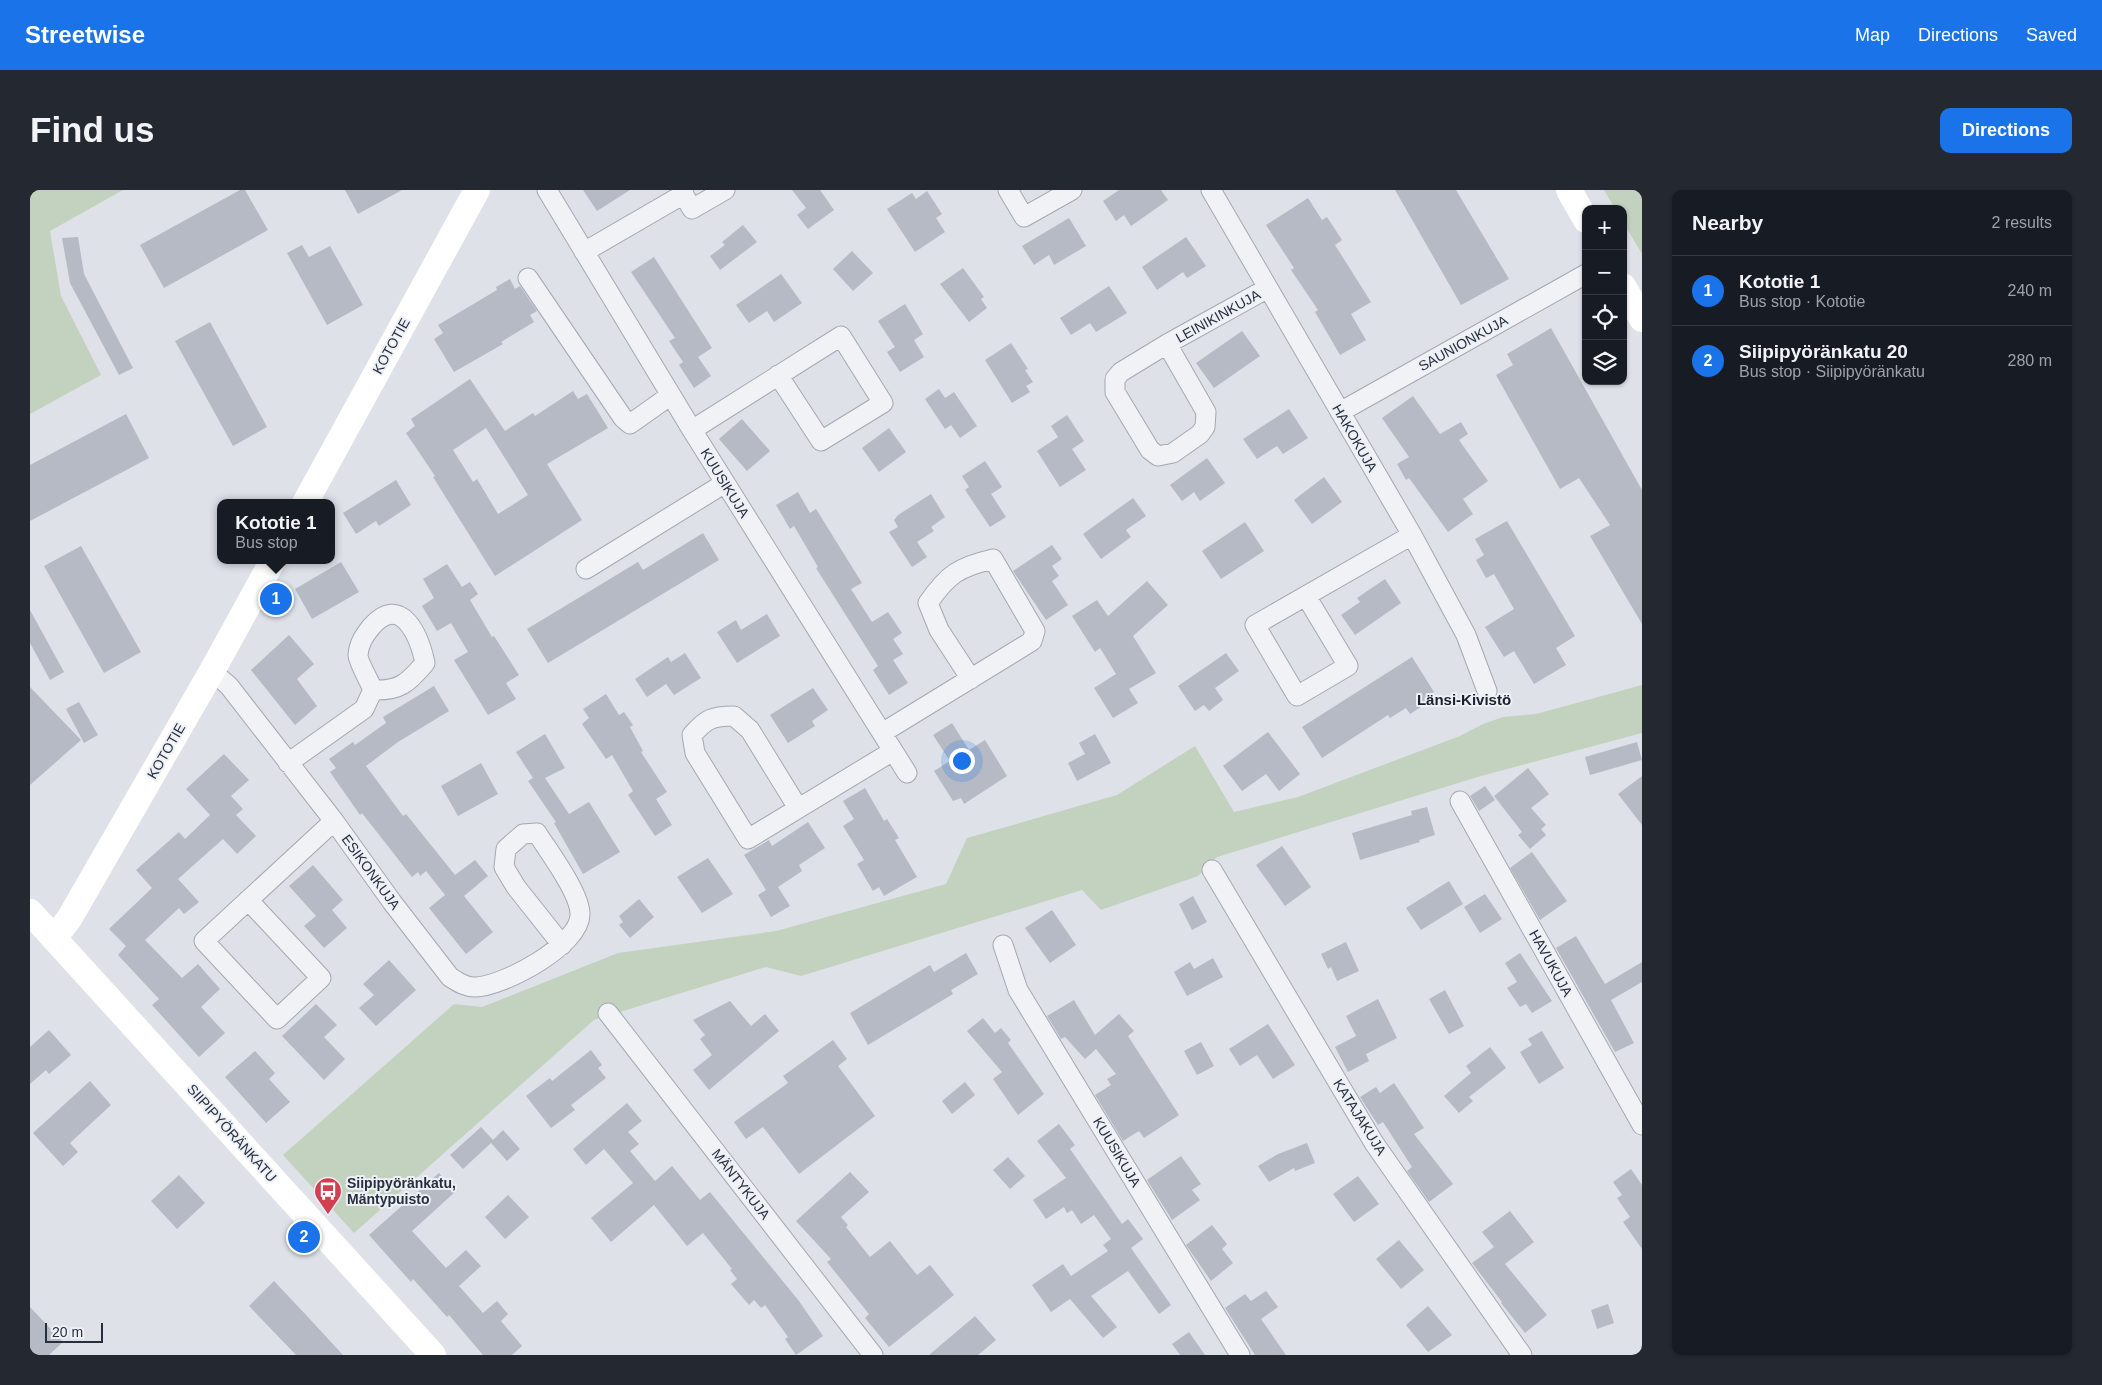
<!DOCTYPE html>
<html lang="en">
<head>
<meta charset="utf-8">
<style>
  :root { --surface:#171b24; --page:#242831; --text:#f1f3f6; --muted:#9ea1a6; --line:#363941; --accent:#1a73e8 }
  body { margin:0; font-family:Arial,sans-serif; background:var(--page); color:var(--text) }
  .controls { position:absolute; right:15px; top:15px; display:grid; overflow:hidden; border-radius:10px; box-shadow:0 1px 4px #0004 }
  .controls button { width:45px; height:45px; display:grid; place-items:center; padding:0; border:0; border-bottom:1px solid var(--line); background:var(--surface); color:var(--text); font:25px sans-serif }
  .scale { position:absolute; left:15px; bottom:12px; width:58px; box-sizing:border-box; padding-left:5px; border:2px solid #272f3f; border-top:0; font-size:14px; line-height:18px; white-space:nowrap; color:#272f3f; -webkit-text-stroke:4px #edf0f5; paint-order:stroke }
  .you { position:absolute; left:931px; top:570px; width:18px; height:18px; margin:-12px; border:4px solid #fff; border-radius:50%; background:#1a73e8; box-shadow:0 0 0 8px #1a73e833 }
  .badge { display:grid; place-items:center; width:32px; height:32px; border-radius:50%; background:var(--accent); color:#fff; font-size:16px; font-weight:700 }
  .pin { position:absolute; translate:-50% -50%; border:2px solid #fff; box-shadow:0 1px 5px #0006 }
  .popup { position:absolute; left:187px; top:309px; width:118px; height:65px; box-sizing:border-box; display:grid; place-content:center; border-radius:10px; background:var(--surface); filter:drop-shadow(0 1px 4px #0005); font-size:16px; white-space:nowrap; color:var(--muted) }
  .popup b { font-size:19px; color:var(--text) }
  .popup::after { content:''; position:absolute; left:50%; top:100%; margin-left:-10px; border:10px solid transparent; border-top-color:var(--surface) }
  .list { margin:0; padding:0; list-style:none }
  h2 { display:flex; justify-content:space-between; align-items:center; height:65px; margin:0; padding:0 20px; font-size:21px }
  h2 small { font-size:16px; font-weight:400; color:var(--muted) }
  .list li { display:grid; grid-template-columns:32px 1fr auto; gap:15px; align-items:center; box-sizing:border-box; height:70px; padding:0 20px; border-top:1px solid var(--line) }
  .list b { display:block; font-size:19px; white-space:nowrap }
  .list p { margin:0; font-size:16px; white-space:nowrap; color:var(--muted) }
  .list em { font-size:16px; font-style:normal; color:var(--muted) }
  .icon { flex:none; width:28px; height:28px; fill:none; stroke:currentColor; stroke-width:2; stroke-linecap:round; stroke-linejoin:round }
  .map { position:relative; flex:none; width:1612px; height:1165px; overflow:hidden; border-radius:10px }
  header { display:flex; align-items:center; gap:30px; box-sizing:border-box; height:70px; padding:0 25px; background:var(--accent); color:#fff }
  header strong { font-size:24px }
  nav { display:flex; gap:28px; margin-inline-start:auto; font-size:18px }
  .intro { display:flex; align-items:center; justify-content:space-between; box-sizing:border-box; height:120px; padding:0 30px }
  h1 { margin:0; font-size:35px }
  .button { padding:12px 22px; border-radius:10px; background:var(--accent); color:#fff; font-size:18px; font-weight:700 }
  main { display:flex; gap:30px; padding:0 30px }
  aside { flex:1; background:var(--surface); border-radius:10px; box-shadow:0 1px 4px #0004 }
  .map>svg:first-child { display:block }
</style>
</head>
<body>
<header>
<strong>Streetwise</strong>
<nav><a>Map</a><a>Directions</a><a>Saved</a></nav>
</header>
<div class="intro"><h1>Find us</h1><a class="button">Directions</a></div>
<main>
<div class="map">
<svg width="1612" height="1165" viewBox="0 0 1612 1165">
  <rect width="100%" height="100%" fill="#dee1e8"/>
  <path fill="#c3d2bf" d="M0,0H93L20,41L31,106L71,185L0,224Z
    M1574,0H1607L1612,9V64L1593,32V19H1585Z
    M1612,495V543L1451,586L1187,667L1168,686L1071,720L1052,700L771,786L736,777L564,830L324,1043L253,965L424,814L452,817L588,763L746,741L916,694L937,648L1087,605L1165,556L1204,622L1268,607L1430,546L1453,534L1473,527L1506,524Z"/>
  <path fill="#b5bac5" fill-rule="evenodd" d="M210,0H215L238,40L134,98L110,55Z
    M315,0H372L328,24Z
    M553,0H600L567,21Z
    M762,0H790L804,20L778,39L767,25L776,18Z
    M1089,0H1131L1138,10L1101,36L1094,25L1086,31L1073,11Z
    M1365,0H1426L1479,89L1431,115Z
    M897,1L912,24L906,28L915,42L885,62L857,19L882,3L886,9Z
    M1278,8L1292,30L1297,27L1312,50L1305,55L1341,112L1321,124L1336,150L1310,165L1285,122L1288,120L1261,80L1264,78L1236,35Z
    M1039,28L1056,56L1024,75L1019,65L1004,75L992,56Z
    M713,35L727,52L690,80L680,66L695,55L692,52Z
    M48,47L54,84L103,178L89,185L40,93L32,48Z
    M1156,47L1176,76L1157,88L1153,82L1127,100L1112,77Z
    M272,55L279,67L300,56L333,115L297,135L257,63Z
    M822,61L843,83L823,101L803,79Z
    M624,67L682,158L668,167L681,186L664,198L649,175L653,172L639,151L645,148L601,82Z
    M933,78L954,107L951,109L957,118L939,132L910,94Z
    M751,84L772,113L744,132L737,121L719,133L706,115Z
    M480,89L485,99L490,96L507,121L500,125L504,132L471,152L473,154L424,182L404,149L413,143L408,135L467,100L466,97Z
    M1079,96L1097,123L1066,142L1060,133L1041,145L1030,128Z
    M875,114L893,144L884,150L894,167L870,182L857,162L865,157L848,131Z
    M180,132L237,237L203,256L145,151Z
    M1521,138L1612,300V434L1560,346L1580,335L1549,288L1530,299L1466,185L1483,175L1477,164Z
    M1212,141L1230,166L1184,198L1166,173Z
    M981,153L998,179L995,180L1003,192L996,196L1000,202L982,213L955,170Z
    M440,189L475,241L503,223L505,226L543,201L548,209L557,204L578,238L517,274L552,330L465,386L403,287L405,286L376,243L385,236L381,229ZM456,238L498,305L468,324L447,289L443,292L423,260Z
    M909,199L915,208L924,202L947,236L930,248L921,235L915,239L895,209Z
    M1383,206L1410,244L1431,232L1438,244L1429,250L1458,291L1433,309L1443,324L1418,342L1379,288L1376,290L1367,274L1379,267L1352,228Z
    M1259,219L1278,248L1253,264L1247,256L1227,269L1213,249Z
    M96,224L119,268L0,331V275Z
    M1037,225L1054,251L1042,259L1056,280L1030,297L1007,261L1028,247L1021,236Z
    M712,229L740,261L717,281L689,249Z
    M859,238L876,262L849,282L832,258Z
    M1177,268L1195,293L1170,311L1164,302L1152,311L1140,295Z
    M955,271L972,297L961,304L976,327L960,337L935,300L939,297L932,286Z
    M1294,287L1312,312L1282,334L1264,310Z
    M366,290L381,315L349,336L346,331L326,344L313,323Z
    M768,302L780,323L786,319L832,393L821,399L842,432L858,422L872,443L863,449L873,464L863,470L878,493L859,505L843,480L848,476L786,378L788,377L764,336L760,339L746,315Z
    M901,304L915,327L901,337L904,341L887,352L897,367L882,377L859,342L868,337L864,330L868,325Z
    M1103,308L1116,326L1096,340L1101,347L1071,369L1053,344Z
    M1477,331L1545,446L1526,458L1536,475L1504,494L1484,461L1474,467L1455,437L1484,419L1464,384L1456,388L1446,370L1454,365L1445,349Z
    M1215,332L1234,361L1191,389L1172,361Z
    M673,343L689,370L518,473L497,439L608,372L613,380Z
    M1022,355L1032,369L1022,376L1029,386L1022,391L1038,415L1016,430L983,381Z
    M51,356L111,462L74,483L14,376Z
    M311,372L329,402L282,429L265,399Z
    M417,374L432,397L440,392L448,404L440,410L462,447L464,446L489,485L476,493L486,509L458,525L424,470L438,462L421,433L407,441L392,416L404,408L393,389Z
    M1355,389L1371,413L1325,445L1311,425L1330,412L1327,408Z
    M1117,391L1138,415L1103,446L1126,483L1099,499L1108,513L1083,528L1064,498L1086,484L1070,458L1065,462L1042,426L1067,410L1078,426Z
    M0,420L34,482L20,490L0,453Z
    M737,424L750,446L707,473L687,442L706,430L711,440Z
    M259,445L284,474L267,489L287,516L265,535L221,480Z
    M655,463L671,488L644,505L636,494L617,507L605,489L638,467L641,472Z
    M1196,463L1209,481L1185,498L1193,510L1179,521L1174,515L1165,521L1148,496Z
    M1382,467L1404,502L1394,508L1397,513L1380,524L1376,518L1360,528L1358,525L1292,568L1272,537Z
    M404,496L419,521L368,552L336,576L373,626L376,624L425,685L445,670L458,686L434,706L463,742L436,764L399,718L415,705L396,681L390,686L388,682L382,687L332,623L330,625L300,582L306,578L299,569L323,552L325,555L356,533L353,527Z
    M0,497L51,550L0,595Z
    M783,498L798,520L782,531L785,536L758,553L740,525Z
    M576,504L589,525L594,522L603,535L600,537L613,561L611,562L637,602L626,609L642,635L625,646L598,605L603,601L582,565L576,569L552,534L559,528L553,519Z
    M49,512L68,545L54,553L36,519Z
    M922,533L939,560L955,550L977,586L934,614L931,608L923,611L904,581L920,571L903,545Z
    M1238,542L1270,584L1249,601L1236,584L1212,601L1193,576Z
    M515,544L535,578L515,588L539,624L559,612L590,662L553,684L524,633L526,632L498,591L503,588L486,562Z
    M1065,544L1081,573L1047,591L1038,573L1055,564L1049,553Z
    M1607,552L1612,570L1560,585L1555,567Z
    M194,564L219,590L201,606L213,619L206,625L226,646L207,664L193,649L148,689L169,712L154,724L149,718L115,750L152,788L168,774L190,799L171,817L195,843L169,867L122,815L129,809L88,765L96,756L79,739L122,698L106,680L149,642L155,649L180,625L156,599Z
    M451,573L468,604L428,626L411,596Z
    M1498,578L1519,604L1501,618L1516,635L1511,639L1516,645L1500,659L1488,645L1492,642L1464,606Z
    M1612,586V635L1588,604Z
    M1455,596L1465,610L1449,621L1440,606Z
    M835,598L854,631L857,629L869,648L865,650L887,687L854,706L849,697L843,701L827,674L834,670L813,636L824,629L813,611Z
    M1397,617L1405,645L1389,650L1390,652L1330,670L1322,643L1382,625L1381,621Z
    M778,632L795,658L769,675L772,681L748,697L760,716L741,727L728,705L736,700L714,665L739,650L742,656Z
    M1252,656L1281,697L1255,716L1226,675Z
    M1502,662L1537,711L1510,730L1480,678Z
    M678,668L703,704L672,723L647,687Z
    M283,675L313,710L302,720L317,738L294,758L274,736L286,726L259,696Z
    M1419,691L1433,714L1391,740L1376,718Z
    M1455,704L1472,729L1450,743L1434,717Z
    M1163,706L1177,732L1162,740L1149,714Z
    M609,709L624,727L600,748L589,735L593,732L589,726Z
    M1022,720L1046,755L1020,773L995,738Z
    M1546,746L1575,794L1612,772V792L1581,810L1604,853L1585,862L1526,758Z
    M1316,752L1329,781L1307,791L1301,777L1298,779L1291,764Z
    M936,763L948,784L921,800L923,804L838,855L820,823L900,775L904,782Z
    M1490,763L1522,811L1502,823L1496,814L1490,817L1477,798L1487,792L1475,773Z
    M1183,768L1193,787L1157,806L1144,782L1160,772L1164,779Z
    M359,770L386,800L346,836L329,818L344,805L333,794Z
    M1415,800L1434,836L1419,844L1399,809Z
    M1348,809L1367,848L1336,864L1339,871L1318,882L1305,857L1326,846L1316,826Z
    M1044,810L1065,845L1089,824L1104,841L1098,846L1149,925L1114,948L1109,941L1093,951L1065,905L1081,895L1077,889L1086,884L1066,859L1055,869L1035,847L1031,849L1017,826Z
    M700,811L721,836L735,824L749,841L679,900L663,880L682,865L670,849L675,845L663,830Z
    M286,814L307,835L294,847L315,869L294,890L252,846Z
    M953,828L965,843L971,838L981,850L978,853L1014,904L988,925L963,889L972,882L937,841Z
    M1238,834L1265,875L1243,889L1227,865L1210,876L1199,859Z
    M19,840L41,865L19,884L16,880L0,894V857Z
    M1512,841L1534,878L1509,894L1490,862L1502,855L1498,849Z
    M803,850L817,869L808,876L845,926L769,984L733,937L716,949L704,932L758,893L753,886Z
    M1171,852L1184,876L1167,885L1154,861Z
    M1460,857L1476,878L1439,907L1443,911L1429,923L1414,906L1441,883L1436,876Z
    M561,860L572,875L568,878L576,888L541,915L545,920L521,938L496,906L520,888L522,891Z
    M225,861L245,883L239,889L260,912L236,933L195,887Z
    M60,891L81,915L40,953L48,962L33,976L3,943Z
    M935,892L945,905L922,924L912,911Z
    M1364,893L1394,938L1384,944L1423,994L1399,1012L1377,981L1382,977L1353,932L1348,935L1330,907L1346,897L1350,903Z
    M597,913L612,931L598,942L609,954L600,961L625,991L642,976L670,1010L680,1002L769,1111L793,1146L766,1165L755,1149L758,1147L735,1115L731,1118L724,1110L719,1115L701,1094L707,1089L700,1080L702,1079L673,1043L657,1056L624,1015L581,1052L561,1028L603,993L574,959L556,975L543,959Z
    M1029,934L1045,955L1040,959L1092,1034L1098,1029L1113,1049L1101,1058L1141,1115L1129,1124L1098,1081L1061,1106L1087,1137L1073,1148L1040,1109L1021,1122L1002,1095L1033,1074L1041,1086L1078,1061L1073,1055L1081,1049L1064,1025L1051,1034L1042,1020L1037,1023L1034,1017L1016,1029L1003,1010L1036,988L1007,951Z
    M451,937L463,950L473,940L490,959L477,971L461,953L433,979L420,965Z
    M1277,953L1285,973L1265,981L1264,978L1239,992L1228,976L1248,964Z
    M1151,966L1171,994L1162,1000L1170,1010L1142,1030L1117,990Z
    M978,967L995,986L980,999L963,980Z
    M1601,979L1612,995V1059L1593,1032L1600,1027L1587,1008L1592,1005L1583,992Z
    M820,982L839,1002L811,1027L818,1035L816,1037L840,1067L860,1051L887,1085L900,1075L924,1105L859,1157L835,1128L839,1124L797,1072L801,1069L766,1031Z
    M409,983L425,1002L382,1041L416,1078L436,1060L451,1076L429,1096L453,1123L467,1111L478,1124L471,1131L492,1156L482,1165H453L419,1125L417,1127L383,1089L381,1092L339,1045Z
    M149,985L175,1013L147,1039L121,1011Z
    M1328,986L1349,1014L1324,1032L1303,1004Z
    M478,1005L499,1027L475,1049L455,1027Z
    M1480,1021L1504,1052L1475,1074L1517,1125L1495,1143L1471,1113L1472,1112L1442,1073L1464,1057L1452,1042Z
    M1182,1035L1197,1054L1192,1059L1203,1073L1181,1091L1156,1055Z
    M1369,1050L1394,1080L1371,1099L1346,1069Z
    M244,1091L277,1126L313,1165H266L219,1116Z
    M1236,1101L1248,1117L1231,1129L1256,1165H1225L1195,1118L1215,1104L1221,1111Z
    M1578,1114L1584,1133L1567,1139L1561,1120Z
    M1398,1116L1422,1145L1398,1162L1376,1135Z
    M0,1117L33,1152L19,1165H0Z
    M945,1126L966,1150L948,1165H899Z
    M1159,1142L1175,1165H1150L1142,1154Z"/>
  <g fill="none" stroke-linecap="round" stroke-linejoin="round">
    <g stroke="#a3a8b2" stroke-width="21">
      <path id="street" d="M517,0L662,240L877,583
        M651,0L662,19L695,0
        M978,0L994,27L1042,0
        M1181,0L1382,345L1436,445L1457,501
        M554,62L654,4
        M498,88L593,228L600,234L641,205
        M1137,154L1176,222L1175,237L1170,244L1143,263L1128,266L1120,260L1085,202V189L1091,182L1137,154L1238,98
        M1310,222L1556,84
        M662,240L811,146L853,213L791,251L748,185
        M556,379L695,293
        M1276,406L1318,476L1267,506L1225,435L1382,345
        M182,481L199,496L304,631L362,712L420,787C428,792 435,797 445,797C472,797 551,755 550,724C550,703 519,662 507,643L493,644L476,659L474,677L486,697L532,755
        M852,543L1002,451L1005,441L963,369C929,377 918,384 898,413L909,440L941,489
        M258,573L334,519L343,500C370,501 378,493 395,473C389,445 371,403 341,437C334,446 329,453 328,465C328,472 340,492 343,500
        M1430,611L1612,935
        M768,618L720,540L704,526C682,526 676,529 662,545L665,563L718,649L863,561
        M1182,680L1344,953L1492,1165
        M218,710L291,788L247,829L174,751L304,631
        M973,755L988,800L1210,1165
        M578,823L843,1165"/>
    </g>
    <use href="#street" stroke="#f0f2f6" stroke-width="19"/>
    <path stroke="#fff" stroke-width="26" d="M1539,0L1556,30
      M1593,96L1612,129
      M275,313L447,0
      M0,722L403,1165
      M24,748L39,729L182,481L243,370"/>
  </g>
  <defs>
    <g id="bus-pin" transform="scale(1.4375)"><path d="M0 17L-7.5 6A9.5 9.5 0 1 1 7.5 6Z" fill="#d13f50" stroke="#edf0f5"/><path d="M-5-6H5V4H4V6H2V4H-2V6H-4V4H-5ZM-3.5-4V0h7V-4ZM-3.5 1.2v1.5H-2V1.2ZM2 1.2v1.5H3.5V1.2Z" fill="#fff"/></g>
  </defs>
  <g fill-rule="evenodd">
    <use href="#bus-pin" x="298" y="1001"/>
  </g>
  <g text-anchor="middle" stroke-width="4" stroke-linejoin="round" paint-order="stroke">
    <g font-size="14" fill="#272f3f" stroke="#edf0f5">
      <text transform="translate(1188 126) rotate(-29)" y="5">LEINIKINKUJA</text>
      <text transform="translate(1433 153) rotate(-29)" y="5">SAUNIONKUJA</text>
      <text transform="translate(361 156) rotate(-61)" y="5">KOTOTIE</text>
      <text transform="translate(1325 248) rotate(60)" y="5">HAKOKUJA</text>
      <text transform="translate(695 293) rotate(58)" y="5">KUUSIKUJA</text>
      <text transform="translate(136 561) rotate(-60)" y="5">KOTOTIE</text>
      <text transform="translate(341 682) rotate(54)" y="5">ESIKONKUJA</text>
      <text transform="translate(1521 773) rotate(61)" y="5">HAVUKUJA</text>
      <text transform="translate(1330 927) rotate(58)" y="5">KATAJAKUJA</text>
      <text transform="translate(202 943) rotate(48)" y="5">SIIPIPYÖRÄNKATU</text>
      <text transform="translate(1087 962) rotate(59)" y="5">KUUSIKUJA</text>
      <text transform="translate(711 994) rotate(52)" y="5">MÄNTYKUJA</text>
    </g>
    <g font-size="14" font-weight="bold" fill="#272f3f" stroke="#edf0f5" text-anchor="start">
      <text x="317" y="998">Siipipyöränkatu,<tspan x="317" dy="16">Mäntypuisto</tspan></text>
    </g>
    <g font-size="15" font-weight="bold" fill="#192030" stroke="#edf0f5">
      <text x="1434" y="515">Länsi-Kivistö</text>
    </g>
  </g>
</svg>
<div class="controls">
<button>+</button>
<button>−</button>
<button><svg class="icon" aria-label="locate" viewBox="0 0 24 24"><circle cx="12" cy="12" r="6"/><path d="M12 2v4M12 18v4M2 12h4M18 12h4"/></svg></button>
<button><svg class="icon" aria-label="layers" viewBox="0 0 24 24"><path d="M12 4l9 5-9 5-9-5zM3 14l9 5 9-5"/></svg></button>
</div>
<div class="scale">20 m</div>
<div class="you"></div>
<div class="pin badge" style="left:246px;top:409px">1</div>
<div class="popup"><b>Kototie 1</b>Bus stop</div>
<div class="pin badge" style="left:274px;top:1047px">2</div>
</div>
<aside>
<h2>Nearby<small>2 results</small></h2>
<ul class="list">
<li><span class="badge">1</span><div><b>Kototie 1</b><p>Bus stop · Kototie</p></div><em>240 m</em></li>
<li><span class="badge">2</span><div><b>Siipipyöränkatu 20</b><p>Bus stop · Siipipyöränkatu</p></div><em>280 m</em></li>
</ul>
</aside>
</main>
</body>
</html>
